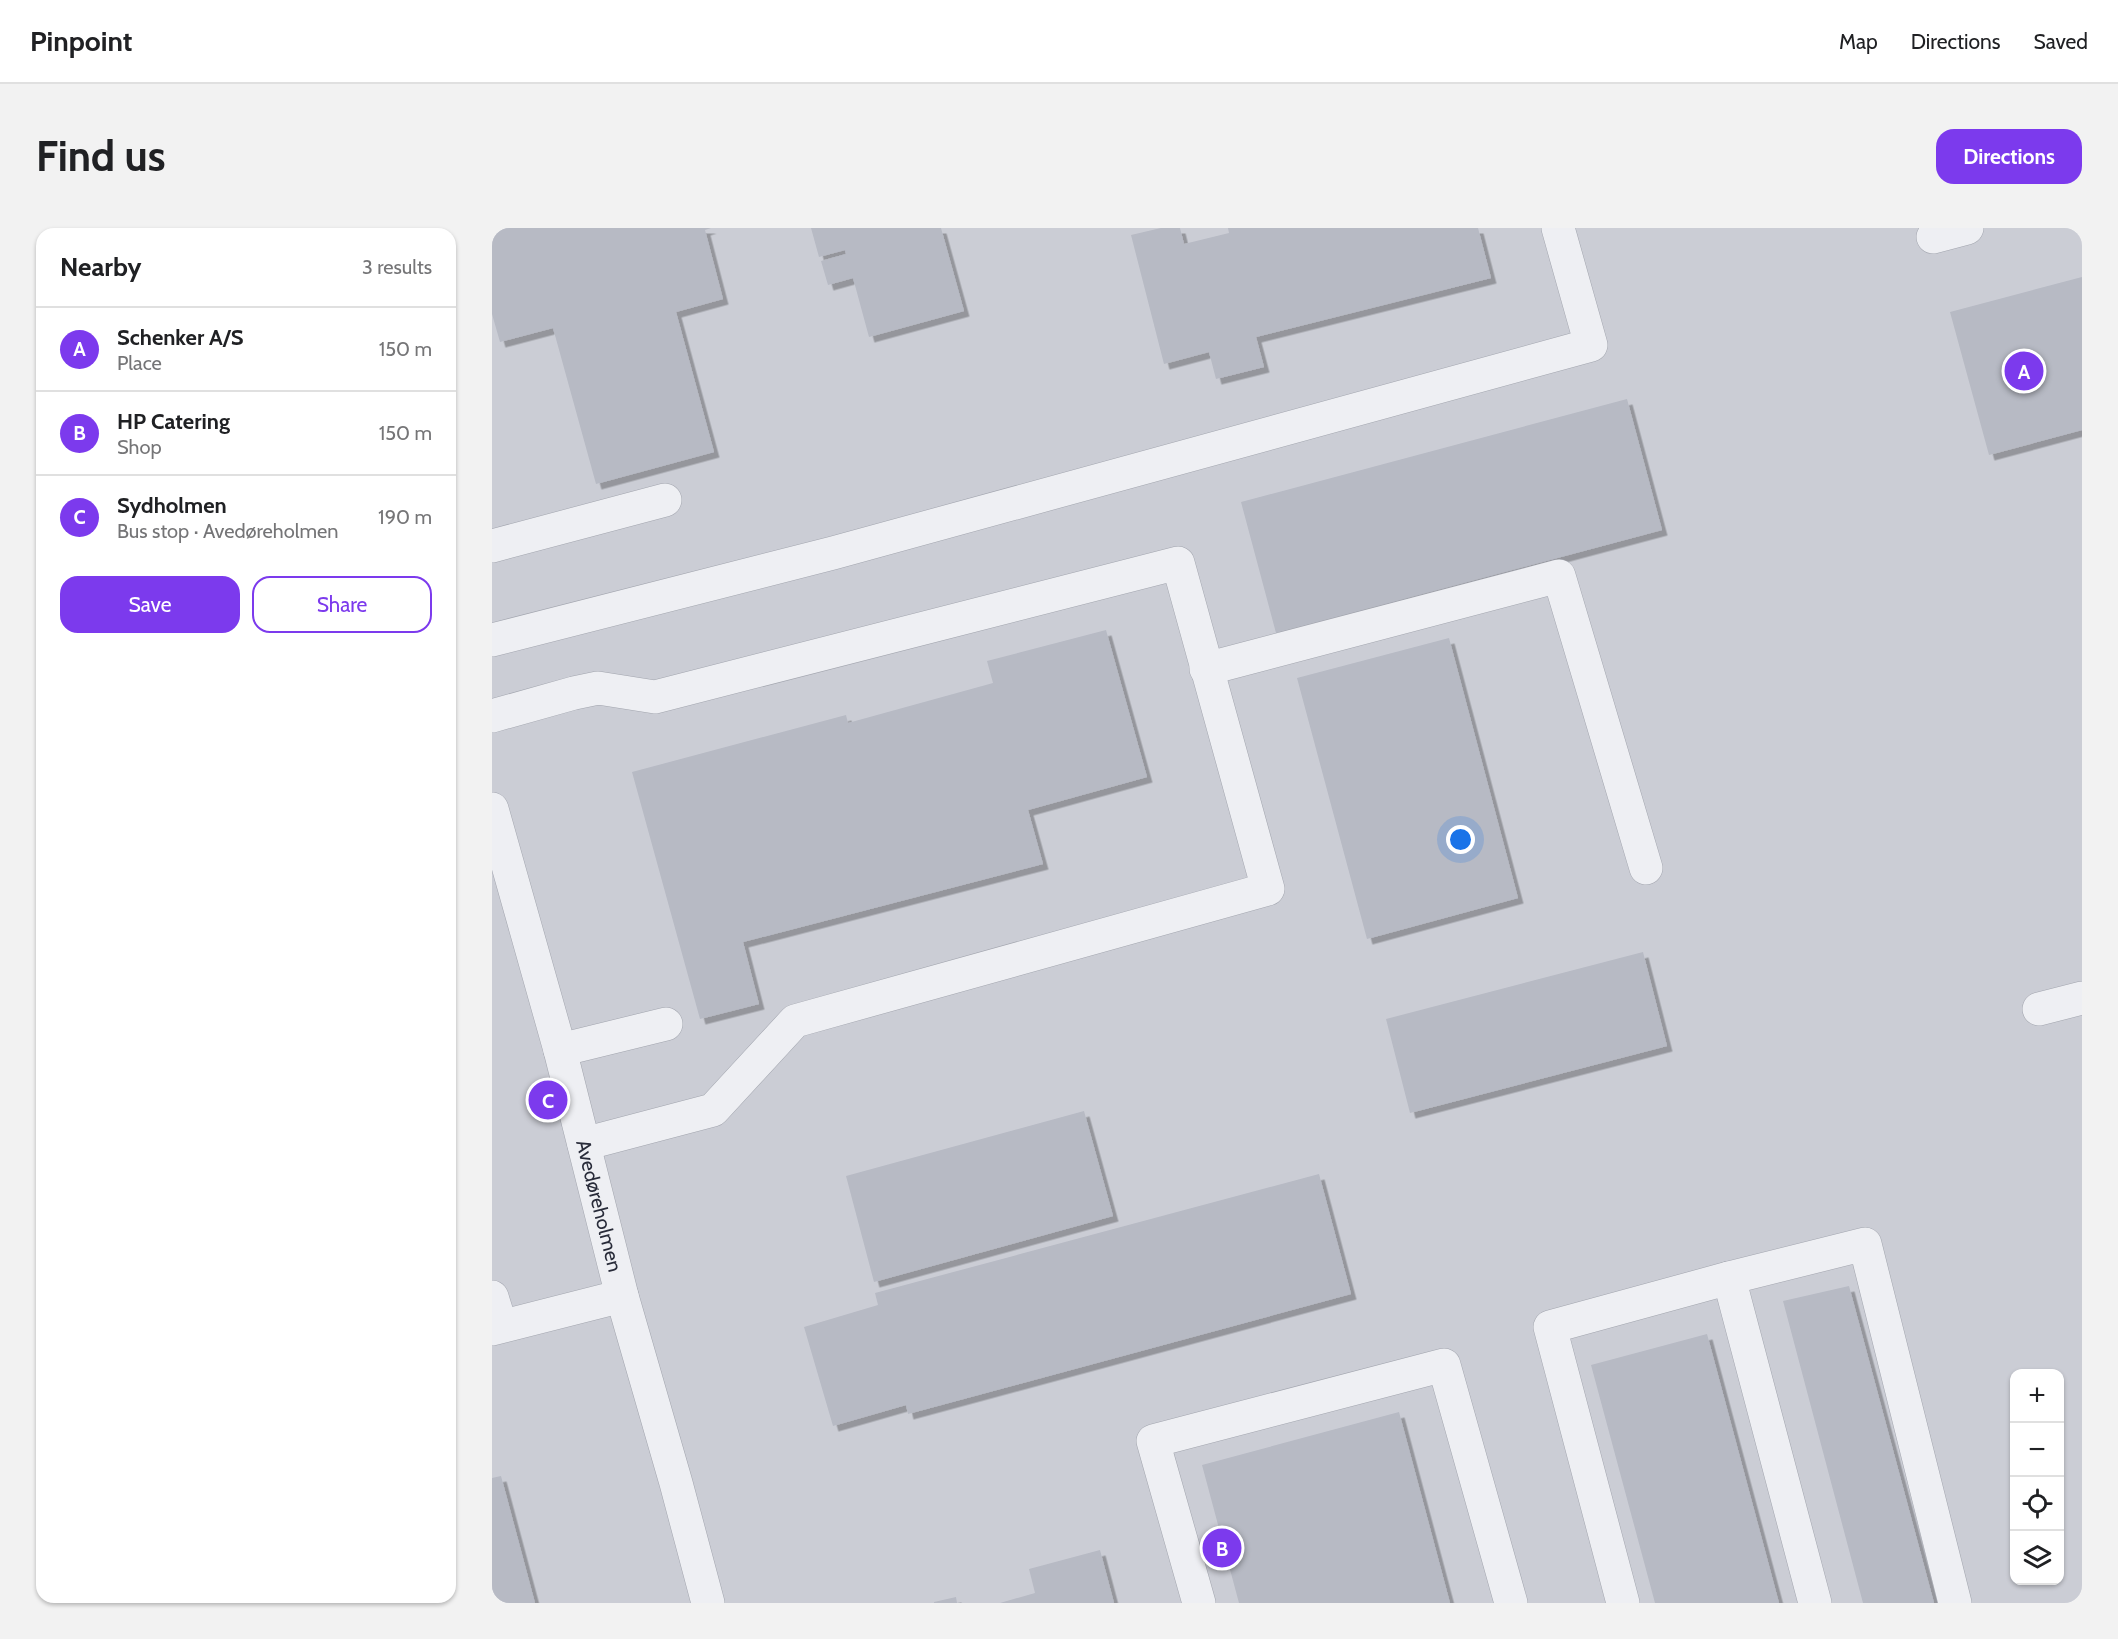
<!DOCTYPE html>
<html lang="en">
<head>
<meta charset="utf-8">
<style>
  :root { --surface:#fff; --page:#f2f2f2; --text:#202124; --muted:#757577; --line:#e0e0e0; --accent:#7c3aed }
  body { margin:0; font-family:Cabin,sans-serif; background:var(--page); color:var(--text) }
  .controls { position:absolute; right:18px; bottom:18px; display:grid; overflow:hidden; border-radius:12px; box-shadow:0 2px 4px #0004 }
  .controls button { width:54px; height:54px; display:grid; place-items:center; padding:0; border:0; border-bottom:2px solid var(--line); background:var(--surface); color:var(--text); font:30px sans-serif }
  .you { position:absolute; left:969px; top:612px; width:21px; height:21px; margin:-15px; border:4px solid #fff; border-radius:50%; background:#1a73e8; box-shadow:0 0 0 9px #1a73e833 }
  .badge { display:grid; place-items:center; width:39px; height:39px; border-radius:50%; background:var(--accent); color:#fff; font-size:20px; font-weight:700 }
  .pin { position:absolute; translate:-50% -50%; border:3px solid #fff; box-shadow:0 2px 6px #0006 }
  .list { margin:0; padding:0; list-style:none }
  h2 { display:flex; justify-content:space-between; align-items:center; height:78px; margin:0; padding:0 24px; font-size:26px }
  h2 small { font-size:20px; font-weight:400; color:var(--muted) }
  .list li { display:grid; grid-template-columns:39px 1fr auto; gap:18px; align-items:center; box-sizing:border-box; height:84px; padding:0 24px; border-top:2px solid var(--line) }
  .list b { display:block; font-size:22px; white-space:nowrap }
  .list p { margin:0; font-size:20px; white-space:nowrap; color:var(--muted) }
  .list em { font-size:20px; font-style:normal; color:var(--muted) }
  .actions { display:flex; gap:12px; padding:18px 24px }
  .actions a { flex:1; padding:14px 0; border:2px solid var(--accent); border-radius:18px; text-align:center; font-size:21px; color:var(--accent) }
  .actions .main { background:var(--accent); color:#fff }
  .icon { flex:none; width:33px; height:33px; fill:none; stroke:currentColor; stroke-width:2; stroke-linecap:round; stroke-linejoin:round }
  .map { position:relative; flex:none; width:1590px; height:1375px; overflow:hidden; border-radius:18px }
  header { display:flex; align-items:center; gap:36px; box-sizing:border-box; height:84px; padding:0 30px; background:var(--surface); border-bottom:2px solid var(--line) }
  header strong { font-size:28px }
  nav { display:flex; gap:33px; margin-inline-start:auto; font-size:21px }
  .intro { display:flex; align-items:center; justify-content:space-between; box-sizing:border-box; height:144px; padding:0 36px }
  h1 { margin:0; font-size:42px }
  .button { padding:15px 27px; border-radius:18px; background:var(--accent); color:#fff; font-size:21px; font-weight:700 }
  main { display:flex; gap:36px; padding:0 36px }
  aside { flex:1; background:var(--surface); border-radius:18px; box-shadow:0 2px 4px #0004 }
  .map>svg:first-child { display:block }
</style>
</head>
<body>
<header>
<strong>Pinpoint</strong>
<nav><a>Map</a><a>Directions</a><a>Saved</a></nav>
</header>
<div class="intro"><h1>Find us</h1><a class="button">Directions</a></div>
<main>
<aside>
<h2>Nearby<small>3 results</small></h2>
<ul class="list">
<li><span class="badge">A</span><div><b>Schenker A/S</b><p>Place</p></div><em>150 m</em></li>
<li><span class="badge">B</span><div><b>HP Catering</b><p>Shop</p></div><em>150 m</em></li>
<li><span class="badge">C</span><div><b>Sydholmen</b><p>Bus stop · Avedøreholmen</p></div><em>190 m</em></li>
</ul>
<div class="actions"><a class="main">Save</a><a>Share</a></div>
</aside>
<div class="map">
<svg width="1590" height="1375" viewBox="0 0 1590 1375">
  <defs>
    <filter id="shadow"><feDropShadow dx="5.5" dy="5.5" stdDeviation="0" flood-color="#0004"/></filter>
  </defs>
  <rect width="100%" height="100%" fill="#dcdee5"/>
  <path fill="#cbcdd5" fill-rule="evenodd" d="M0,0H1590V1375H0ZM1522,1146H1568V1352H1522Z"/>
  <path fill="#b7bac4" filter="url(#shadow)" d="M0,0H219L213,2L231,71L184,84L222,224L104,256L61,100L8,114L0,86Z
    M319,0H449L472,83L377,109L361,50L336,57L329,33L354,26L353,22L327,29Z
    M669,0H688L692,16L737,5L736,0H986L999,50L764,109L772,139L724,151L717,124L672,136L639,7Z
    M1590,49V202L1497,227L1458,84Z
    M1135,171L1170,302L784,405L749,274Z
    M614,402L655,549L536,582L551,636L251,714L267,776L208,791L140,544L354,487L356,495L501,455L495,433Z
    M957,410L1026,670L875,711L805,450Z
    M1151,724L1175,818L918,885L894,791Z
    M592,883L621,988L382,1054L354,948Z
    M827,946L859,1066L416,1186L414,1177L341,1198L312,1099L386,1077L383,1065Z
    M1357,1058L1442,1375H1371L1291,1073Z
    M1215,1106L1287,1375H1163L1099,1137Z
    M907,1184L958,1375H747L710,1237Z
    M9,1248L43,1375H0V1250Z
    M608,1322L622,1375H508L543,1365L537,1341Z
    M464,1369L465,1375H442V1374Z"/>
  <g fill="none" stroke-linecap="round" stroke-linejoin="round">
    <g stroke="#a2a5ae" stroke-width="34">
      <g id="minor">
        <path d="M1441,9L1475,0"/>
        <path d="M0,318L173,272"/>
        <path d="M0,412L341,325L1099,117L1066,0"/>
        <path d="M714,441L1067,348L1154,640"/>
        <path d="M0,488L82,465L106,460L163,469L686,335L776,661L303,793L221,882L92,916"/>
        <path id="s1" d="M0,581L68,822L130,1068L184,1255L216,1375"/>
        <path d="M1547,781L1590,770"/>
        <path d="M68,822L174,796"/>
        <path d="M1237,1050L1323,1375"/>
        <path d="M0,1069L9,1098"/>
        <path d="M0,1101L130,1068"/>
        <path d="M707,1375L661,1213L952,1137L1019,1375"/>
        <path d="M1131,1375L1058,1099L1237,1050L1373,1016L1463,1375"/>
      </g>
    </g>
    <use href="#minor" stroke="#eeeff3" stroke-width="33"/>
  </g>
  <g text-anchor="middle" stroke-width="6" stroke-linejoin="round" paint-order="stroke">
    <g font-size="20" fill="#282b39" stroke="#ebedf3">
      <text dy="7" stroke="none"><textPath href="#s1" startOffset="411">Avedøreholmen</textPath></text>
    </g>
  </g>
</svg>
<div class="controls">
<button>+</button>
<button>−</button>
<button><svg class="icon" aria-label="locate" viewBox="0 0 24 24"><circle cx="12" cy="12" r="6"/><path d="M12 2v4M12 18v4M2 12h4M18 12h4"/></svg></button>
<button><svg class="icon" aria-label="layers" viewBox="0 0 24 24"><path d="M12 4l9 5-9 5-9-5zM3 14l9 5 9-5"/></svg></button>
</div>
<div class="you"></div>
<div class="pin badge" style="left:1532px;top:143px">A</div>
<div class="pin badge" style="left:730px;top:1320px">B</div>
<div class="pin badge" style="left:56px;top:872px">C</div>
</div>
</main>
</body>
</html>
